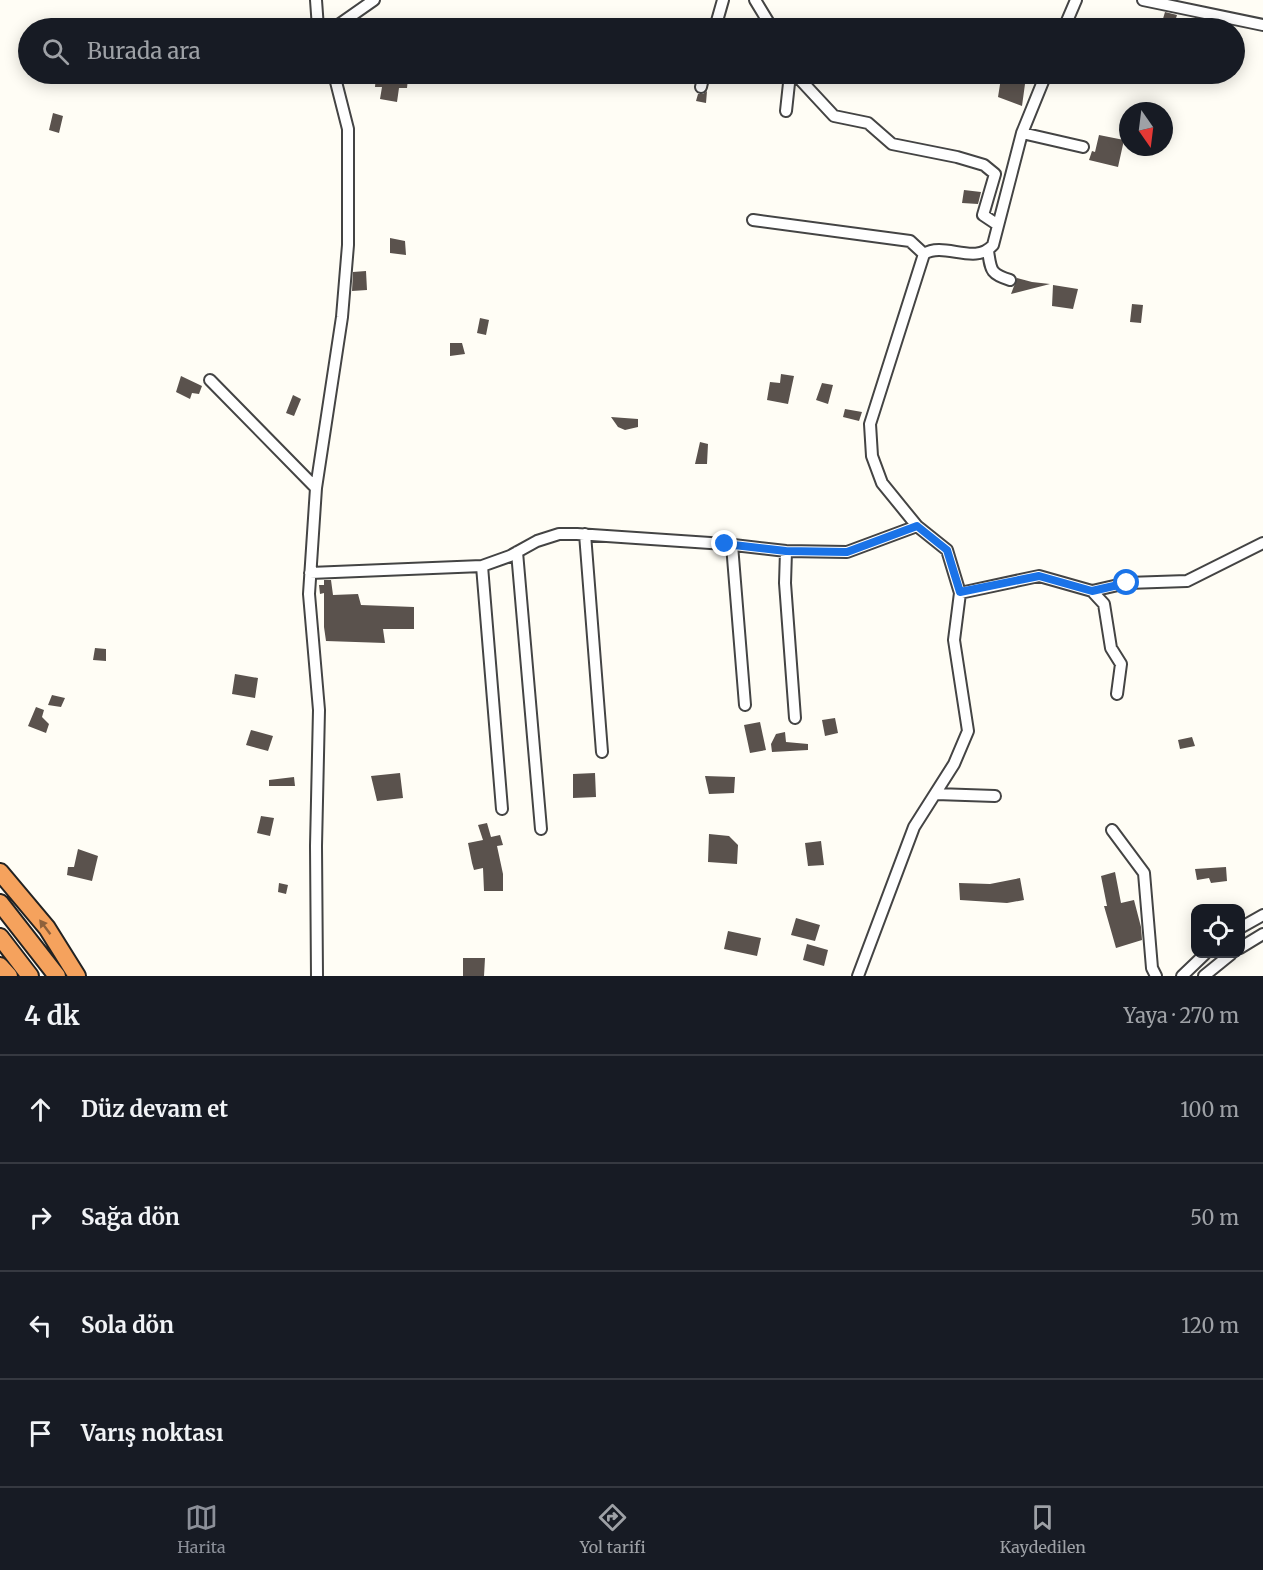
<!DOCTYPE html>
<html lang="tr">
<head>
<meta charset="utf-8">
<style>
  :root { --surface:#171b24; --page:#242831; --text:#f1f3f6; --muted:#9ea1a6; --line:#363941; --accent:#8c9099 }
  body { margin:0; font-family:Merriweather,serif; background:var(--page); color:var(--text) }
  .controls { position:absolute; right:18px; bottom:18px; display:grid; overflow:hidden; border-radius:12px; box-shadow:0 3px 15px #0003 }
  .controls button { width:54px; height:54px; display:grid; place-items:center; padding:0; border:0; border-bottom:2px solid var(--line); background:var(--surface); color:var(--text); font:30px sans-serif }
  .compass { position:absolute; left:1119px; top:102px; width:54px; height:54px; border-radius:50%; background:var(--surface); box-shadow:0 3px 15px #0003; rotate:166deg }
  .stop { position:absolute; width:18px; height:18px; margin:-14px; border:4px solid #1a73e8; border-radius:50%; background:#fff }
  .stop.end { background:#1a73e8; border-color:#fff; box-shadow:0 2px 6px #0008 }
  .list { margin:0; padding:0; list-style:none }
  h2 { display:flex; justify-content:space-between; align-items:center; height:78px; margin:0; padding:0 24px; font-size:26px }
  h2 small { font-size:20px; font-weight:400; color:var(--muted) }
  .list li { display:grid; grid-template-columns:39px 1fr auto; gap:18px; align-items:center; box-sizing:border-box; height:108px; padding:0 24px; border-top:2px solid var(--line) }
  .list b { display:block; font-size:22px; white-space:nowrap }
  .list em { font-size:20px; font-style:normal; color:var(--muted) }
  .icon { flex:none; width:33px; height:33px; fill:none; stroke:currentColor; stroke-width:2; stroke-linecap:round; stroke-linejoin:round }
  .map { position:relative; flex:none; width:1263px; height:976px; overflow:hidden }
  .search { position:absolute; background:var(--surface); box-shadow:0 3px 15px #0003; left:18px; right:18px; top:18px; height:66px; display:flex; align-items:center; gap:15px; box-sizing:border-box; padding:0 21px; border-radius:33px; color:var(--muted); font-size:22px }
  .sheet { height:510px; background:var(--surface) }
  nav { display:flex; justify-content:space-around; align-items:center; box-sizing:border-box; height:84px; border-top:2px solid var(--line); background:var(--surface); font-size:16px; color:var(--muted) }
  nav a { display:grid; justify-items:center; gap:3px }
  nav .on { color:var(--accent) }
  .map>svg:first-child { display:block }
</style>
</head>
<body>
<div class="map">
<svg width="1263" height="976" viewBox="0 0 1263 976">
  <rect width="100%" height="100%" fill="#fffdf5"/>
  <path fill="#5a524d" d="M1165,12L1177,15L1174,25L1162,22Z
    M376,75L408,78L407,88H399L397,102L380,99L382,87H375Z
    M1001,78L1025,84L1022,106L998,97Z
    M707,91L706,103L696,101L698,94H703Z
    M53,113L63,116L59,133L49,130Z
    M1099,135L1124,140L1118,167L1089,160L1092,151L1095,152Z
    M964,190L981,192L978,204L962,203Z
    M390,238L405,241L406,255L390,253Z
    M366,271L367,290L352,291L353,272Z
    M1017,278L1032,282L1050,284L1011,294Z
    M1053,285L1078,289L1073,309L1052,306Z
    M1132,304L1143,305L1141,323L1130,322Z
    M480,318L489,320L486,335L477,333Z
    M450,343H462L465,354L450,356Z
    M781,374L794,376L788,404L767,400L770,382L780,383Z
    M181,376L202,386L199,394L192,393L190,399L176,392Z
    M822,383L833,385L828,404L816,400Z
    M293,395L301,399L294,416L286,413Z
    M845,409L862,412L859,421L843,417Z
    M611,417L638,419V427L625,430L618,427Z
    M700,442L708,444L707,464H695Z
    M324,580H331L333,595L358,594L361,605L414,607V629H383L385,643L326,641L324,627V593L320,594L319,585H324Z
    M95,648L106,649V661L93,660Z
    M235,674L258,678L255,698L232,694Z
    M52,695L65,698L61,707L48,705Z
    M36,707L44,710L42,717L49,724L46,733L28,726Z
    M835,718L838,733L825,736L822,720Z
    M760,722L766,750L750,753L744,725Z
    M251,730L273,736L268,751L246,745Z
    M785,732L786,742L808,744V750L772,752L771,744L776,734Z
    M1192,737L1195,746L1180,749L1178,740Z
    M400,773L403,798L377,801L371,776Z
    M595,773L596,797L573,798V774Z
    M705,776L735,777L734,793L709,794Z
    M294,777L295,786H269V780Z
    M261,816L274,818L270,836L257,833Z
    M487,823L491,837L500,835L503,845L497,846L503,874V891H484L483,868L474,870L472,863L468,843L483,840L478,825Z
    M709,834L729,836L738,845L737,864L708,862Z
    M821,841L824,865L808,866L805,843Z
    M78,849L98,856L92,881L67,875L68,867H74Z
    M1226,867L1227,881L1211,883L1209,878L1197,880L1195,869Z
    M1115,872L1121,903L1134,900L1141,927L1142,940L1116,948L1104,906H1107L1101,876Z
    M1020,878L1024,900L1007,903L960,900L959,883L990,884Z
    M279,883L288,885L286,894L278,892Z
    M796,918L820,925L815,941L791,935Z
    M728,931L761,938L757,956L724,949Z
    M807,944L828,950L824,966L803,960Z
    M463,958H485L484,976H463Z"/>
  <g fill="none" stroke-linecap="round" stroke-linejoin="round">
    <g stroke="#444" stroke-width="14">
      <path id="minor" d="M316,0L318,28
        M755,0L772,28
        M1143,0L1263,25
        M334,28L374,0
        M715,28L723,0
        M1064,28L1076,0
        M795,74L834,116L868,123L892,144L957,157L984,165L995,174L983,215L998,225
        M701,87L704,74
        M786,111L790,74
        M1022,133L1083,147
        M753,220L910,241L924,254
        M988,251C991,270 990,274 1010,280
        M210,380L316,488
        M585,534L602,752
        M732,545L745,705
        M786,551L785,583L795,718
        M517,552L541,829
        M482,566L502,809
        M310,573L482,566L510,556L537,541L559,534H577L725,544L786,551L847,552L917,526
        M1092,591L1104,604L1111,648L1121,664L1117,694
        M960,593L1039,576L1092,591L1127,583L1187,581L1263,543
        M936,794L995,796
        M1112,830L1144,873L1152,968L1156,976
        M1240,928L1263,915
        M1240,948L1263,934
        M317,976L316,846L319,710L309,594L316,488L342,317L348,245V129L334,74
        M858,976L914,827L954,764L968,731L954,640L960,593L947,550L917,526L882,483L872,456L870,424L924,254C944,241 975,266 993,245L1022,133L1046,74
        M1182,976L1205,954
        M1204,976L1231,954"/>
    </g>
    <g stroke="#222" stroke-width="20">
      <path id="highway" d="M0,872L47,928L77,976
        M0,903L57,976
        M0,937L30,976
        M0,966L9,976"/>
    </g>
    <use href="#minor" stroke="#fff" stroke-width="10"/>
    <use href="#highway" stroke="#f5a25d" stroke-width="16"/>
  </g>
  <defs><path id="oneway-solid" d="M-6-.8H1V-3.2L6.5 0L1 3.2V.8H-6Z" transform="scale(1.5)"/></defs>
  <use fill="#8e613b" href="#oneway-solid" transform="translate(45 927) rotate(-127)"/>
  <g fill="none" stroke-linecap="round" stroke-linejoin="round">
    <path stroke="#1a73e8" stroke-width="8" d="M725,544L786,551L847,552L917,526L947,550L960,592L1039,576L1092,591L1127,583"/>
  </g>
</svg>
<div class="controls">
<button><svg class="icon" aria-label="locate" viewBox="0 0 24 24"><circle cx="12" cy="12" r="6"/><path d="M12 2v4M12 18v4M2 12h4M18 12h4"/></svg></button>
</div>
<svg class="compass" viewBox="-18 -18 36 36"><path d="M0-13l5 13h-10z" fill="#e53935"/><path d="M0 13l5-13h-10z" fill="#9ea1a6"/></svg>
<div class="stop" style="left:1127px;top:583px"></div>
<div class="stop end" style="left:725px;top:544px"></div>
<div class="search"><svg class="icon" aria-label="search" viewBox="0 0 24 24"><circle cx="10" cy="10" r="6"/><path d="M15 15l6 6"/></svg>Burada ara</div>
</div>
<section class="sheet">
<h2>4 dk<small>Yaya · 270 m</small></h2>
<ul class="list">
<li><svg class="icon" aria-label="ahead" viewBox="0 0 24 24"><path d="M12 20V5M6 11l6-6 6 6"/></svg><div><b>Düz devam et</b></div><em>100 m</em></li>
<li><svg class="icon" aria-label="right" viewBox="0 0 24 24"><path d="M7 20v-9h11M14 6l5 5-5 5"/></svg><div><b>Sağa dön</b></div><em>50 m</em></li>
<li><svg class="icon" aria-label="left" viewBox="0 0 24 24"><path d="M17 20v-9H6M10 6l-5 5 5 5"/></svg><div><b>Sola dön</b></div><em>120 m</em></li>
<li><svg class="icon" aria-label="arrive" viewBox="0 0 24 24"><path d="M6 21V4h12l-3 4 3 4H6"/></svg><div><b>Varış noktası</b></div></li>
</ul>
</section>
<nav>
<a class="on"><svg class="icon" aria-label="map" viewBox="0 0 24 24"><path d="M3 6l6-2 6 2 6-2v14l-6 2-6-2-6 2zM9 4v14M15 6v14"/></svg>Harita</a>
<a><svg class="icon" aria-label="directions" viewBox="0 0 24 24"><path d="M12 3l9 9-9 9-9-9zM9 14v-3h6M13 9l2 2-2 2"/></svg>Yol tarifi</a>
<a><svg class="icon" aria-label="saved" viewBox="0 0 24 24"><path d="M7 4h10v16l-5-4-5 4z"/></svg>Kaydedilen</a>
</nav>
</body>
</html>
